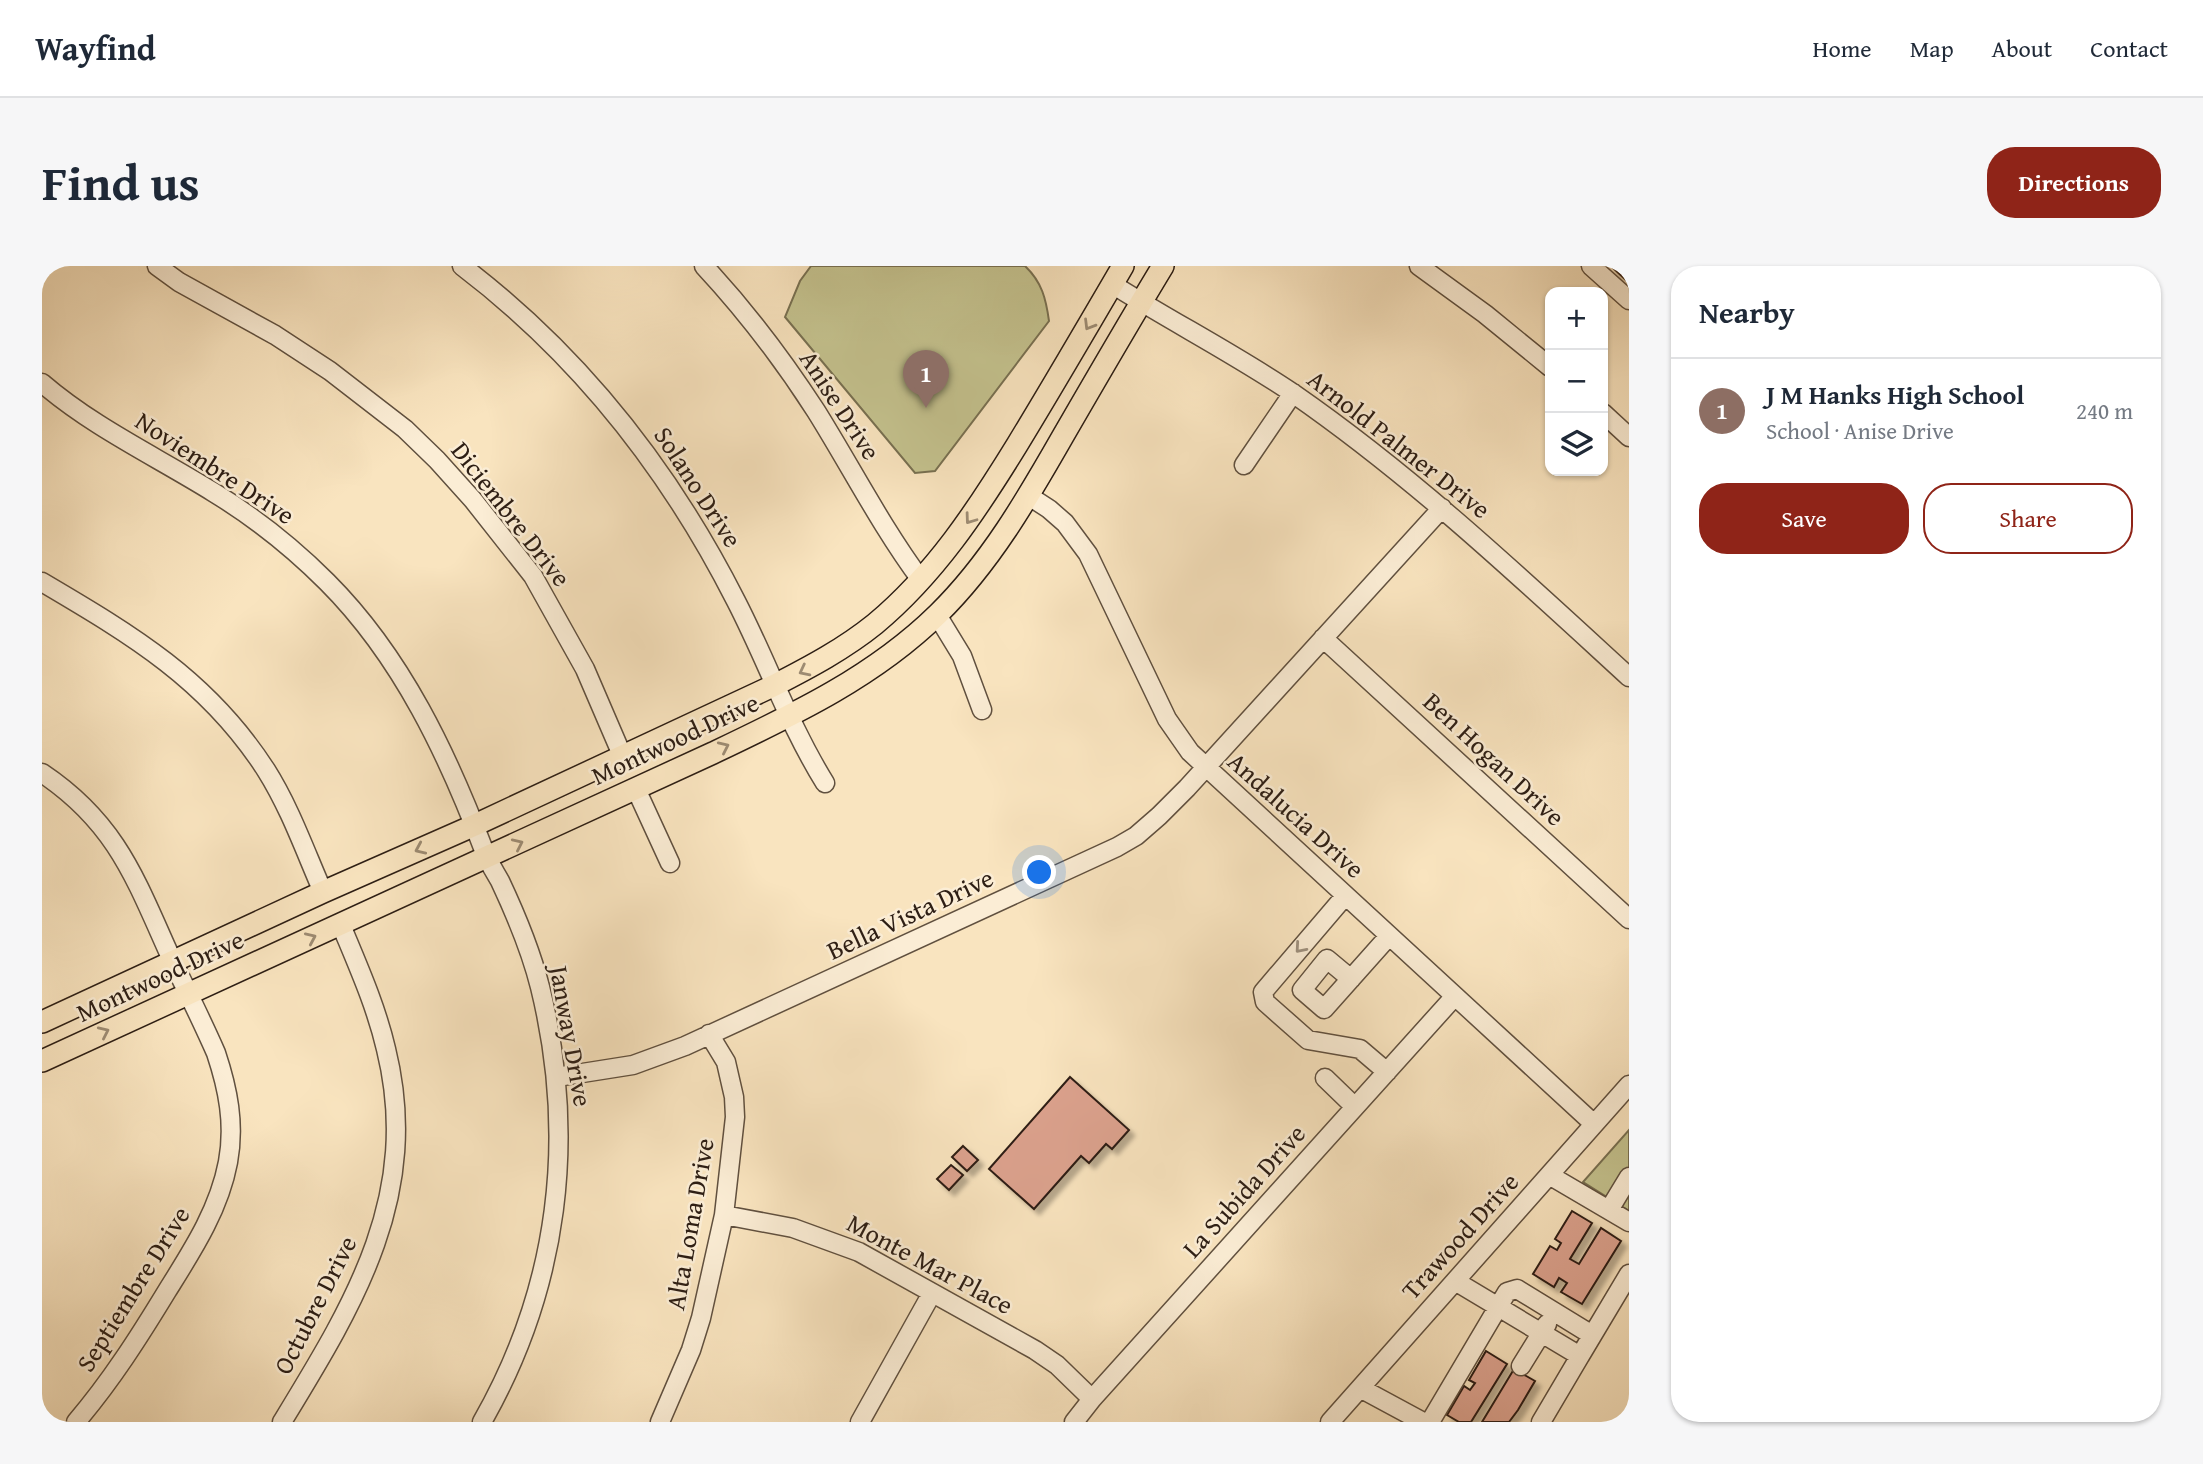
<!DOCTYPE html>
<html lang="en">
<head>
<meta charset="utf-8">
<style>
  :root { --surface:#fff; --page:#f6f6f7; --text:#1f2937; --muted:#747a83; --line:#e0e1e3; --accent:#8f2418 }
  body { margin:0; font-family:"Gentium Book Plus",serif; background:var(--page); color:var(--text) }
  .controls { position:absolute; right:21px; top:21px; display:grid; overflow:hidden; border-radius:14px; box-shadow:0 2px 5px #0004 }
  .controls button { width:63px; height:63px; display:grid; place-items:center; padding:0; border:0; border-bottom:2px solid var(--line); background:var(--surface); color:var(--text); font:35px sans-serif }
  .you { position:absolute; left:998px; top:607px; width:24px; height:24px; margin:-18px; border:5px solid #fff; border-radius:50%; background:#1a73e8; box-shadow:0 0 0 10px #1a73e833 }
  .badge { display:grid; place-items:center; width:46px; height:46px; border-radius:50%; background:var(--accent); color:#fff; font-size:23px; font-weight:700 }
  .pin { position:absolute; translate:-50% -58px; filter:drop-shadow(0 2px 4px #0008) }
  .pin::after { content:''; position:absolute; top:37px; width:24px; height:21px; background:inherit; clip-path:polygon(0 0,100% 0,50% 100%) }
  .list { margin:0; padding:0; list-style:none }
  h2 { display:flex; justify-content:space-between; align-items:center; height:91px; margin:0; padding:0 28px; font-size:30px }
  h2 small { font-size:23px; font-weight:400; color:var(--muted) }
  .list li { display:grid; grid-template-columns:46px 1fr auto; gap:21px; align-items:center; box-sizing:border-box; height:105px; padding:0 28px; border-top:2px solid var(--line) }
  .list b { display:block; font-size:26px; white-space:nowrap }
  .list p { margin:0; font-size:23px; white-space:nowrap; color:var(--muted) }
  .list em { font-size:23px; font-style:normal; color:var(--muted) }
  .actions { display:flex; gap:14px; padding:21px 28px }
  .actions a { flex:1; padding:16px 0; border:2px solid var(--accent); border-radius:28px; text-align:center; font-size:24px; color:var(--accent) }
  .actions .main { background:var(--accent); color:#fff }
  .icon { flex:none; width:38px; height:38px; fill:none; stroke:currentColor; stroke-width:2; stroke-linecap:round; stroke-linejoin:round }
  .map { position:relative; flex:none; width:1587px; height:1156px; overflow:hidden; border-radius:28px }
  header { display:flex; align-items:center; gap:42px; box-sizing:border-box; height:98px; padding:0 35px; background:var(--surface); border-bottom:2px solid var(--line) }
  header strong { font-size:33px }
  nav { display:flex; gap:38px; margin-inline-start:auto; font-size:24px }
  .intro { display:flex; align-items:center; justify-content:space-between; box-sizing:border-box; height:168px; padding:0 42px }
  h1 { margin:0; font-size:49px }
  .button { padding:18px 32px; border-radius:28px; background:var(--accent); color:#fff; font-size:24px; font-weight:700 }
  main { display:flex; gap:42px; padding:0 42px }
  aside { flex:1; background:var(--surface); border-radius:28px; box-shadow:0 2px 5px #0004 }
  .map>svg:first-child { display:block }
</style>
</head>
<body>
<header>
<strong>Wayfind</strong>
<nav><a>Home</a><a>Map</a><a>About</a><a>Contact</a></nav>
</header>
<div class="intro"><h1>Find us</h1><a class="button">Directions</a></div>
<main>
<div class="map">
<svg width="1587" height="1156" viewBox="0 0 1587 1156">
  <defs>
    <filter id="shadow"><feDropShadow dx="5.5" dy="5.5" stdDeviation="2" flood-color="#0004"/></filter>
  </defs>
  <rect width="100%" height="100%" fill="#f9e4bf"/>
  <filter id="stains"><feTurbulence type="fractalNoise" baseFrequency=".00286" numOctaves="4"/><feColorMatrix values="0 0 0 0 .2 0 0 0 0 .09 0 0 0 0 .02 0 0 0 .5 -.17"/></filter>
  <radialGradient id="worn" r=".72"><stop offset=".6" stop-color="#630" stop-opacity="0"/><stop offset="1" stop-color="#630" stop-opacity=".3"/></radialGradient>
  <path fill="#c4c28e" stroke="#787051" stroke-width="2" d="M769,0H983C1000,16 1004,33 1007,55L893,205L873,207L743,51L758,15Z
    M1587,864V945L1541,916Z"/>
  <path fill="#dca28e" stroke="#2d1e14" stroke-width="2" filter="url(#shadow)" d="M1569,0H1587V17Z
    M1028,811L1087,864L1070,883L1064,878L1047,897L1039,890L992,943L947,903Z
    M921,880L936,894L925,905L910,891Z
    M909,899L921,909L907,924L895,913Z
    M1530,945L1550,957L1528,993L1537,998L1559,962L1579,975L1540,1038L1519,1026L1525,1017L1517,1012L1512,1021L1491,1008L1508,980L1515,984L1519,977L1513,973Z
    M1444,1085L1465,1098L1429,1156H1417L1405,1149L1422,1120L1428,1124L1433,1117L1427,1114Z
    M1472,1103L1493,1115L1476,1144L1467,1156H1440Z"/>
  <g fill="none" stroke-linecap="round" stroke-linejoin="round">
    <g stroke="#60503f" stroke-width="21">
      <path id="minor" d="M115,0L137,16L233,69L288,105L363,163L395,194L431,234L491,310L543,403L580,489
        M420,0C537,89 628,205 694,335C725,395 747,459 783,517
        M662,0C703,44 741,94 774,145C809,201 839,260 879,314
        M1377,0L1443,48L1508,101
        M1549,0L1587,34
        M1070,18C1130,56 1193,88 1252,128C1373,212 1479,312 1587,411
        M0,117C51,161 113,190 171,226C212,251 250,281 285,316C360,391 406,489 443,587C447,597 453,606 458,615C474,649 489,685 498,721C535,872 517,1021 440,1156
        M1561,147L1587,171
        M1202,199L1251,127
        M987,230L1007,243L1023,257L1046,288L1125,453L1148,486L1552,858
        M0,316C90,369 166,414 224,504C248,542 263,585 281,626
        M895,349L920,390L940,444
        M1281,372L1587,653
        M0,507C76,558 94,615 130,694C145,725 160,755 174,787C186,823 193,858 186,896C177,944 150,985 125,1025C97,1071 69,1115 34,1156
        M594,523L628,597
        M1303,630L1221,726L1223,736L1266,774L1318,783L1345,806
        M1309,713L1285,693L1260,724L1282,743L1347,670
        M515,811L591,799L643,780L1075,581L1094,570L1117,550L1145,522L1400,242
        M1283,812L1313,841
        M1507,909L1587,956
        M1567,944L1587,911
        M682,949L751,962L817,986L993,1084L1015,1099L1050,1133
        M1413,1015L1538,1090L1587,1008
        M1479,1100L1505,1058
        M1318,1122L1381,1156
        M240,1156C312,1038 380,929 344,783C334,740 316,700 299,659
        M618,1156L649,1084L659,1052L682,949L693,851L692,831L684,796L667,768
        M818,1156L890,1027
        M1032,1156L1050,1133L1413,730
        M1288,1156L1587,819
        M1388,1156L1465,1026L1475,1023L1550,1069
        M1499,1156L1538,1090"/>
    </g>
    <g stroke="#2d1e14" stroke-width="24">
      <path id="major" d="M0,756L281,626L433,559L733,419C768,401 802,383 833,358C893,308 935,244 975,179C1011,120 1046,60 1081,0
        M0,795L671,487C751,449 832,411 896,348C948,297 985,233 1021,170C1054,113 1087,56 1121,0"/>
    </g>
    <use href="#minor" stroke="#fbedd5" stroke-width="18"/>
    <use href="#major" stroke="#f9e4bf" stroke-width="21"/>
  </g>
  <defs><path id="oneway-chevron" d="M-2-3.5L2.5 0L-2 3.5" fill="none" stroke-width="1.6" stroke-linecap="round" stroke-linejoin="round" transform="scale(1.75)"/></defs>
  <g stroke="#9d8b72">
    <use href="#oneway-chevron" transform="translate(1047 59) rotate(121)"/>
    <use href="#oneway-chevron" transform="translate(928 253) rotate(126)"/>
    <use href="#oneway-chevron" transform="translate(762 405) rotate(153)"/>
    <use href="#oneway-chevron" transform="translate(682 481) rotate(-25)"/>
    <use href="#oneway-chevron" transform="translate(476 578) rotate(-25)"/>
    <use href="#oneway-chevron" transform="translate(378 583) rotate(156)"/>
    <use href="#oneway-chevron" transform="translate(269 672) rotate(-24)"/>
    <use href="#oneway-chevron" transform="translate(62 766) rotate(-25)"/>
  </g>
  <use stroke="#9e907e" href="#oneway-chevron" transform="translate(1258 682) rotate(131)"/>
  <g text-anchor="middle" stroke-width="5" stroke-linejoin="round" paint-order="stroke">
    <g font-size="26" fill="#2d1e14" stroke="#fbedd5">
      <text transform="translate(798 139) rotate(57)" y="9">Anise Drive</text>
      <text transform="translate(1357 178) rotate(38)" y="9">Arnold Palmer Drive</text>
      <text transform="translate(173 202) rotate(33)" y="9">Noviembre Drive</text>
      <text transform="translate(656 221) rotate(57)" y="9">Solano Drive</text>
      <text transform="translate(469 248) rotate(52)" y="9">Diciembre Drive</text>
      <text transform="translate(633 473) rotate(-25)" y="9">Montwood Drive</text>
      <text transform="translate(1452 493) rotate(43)" y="9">Ben Hogan Drive</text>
      <text transform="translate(1254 549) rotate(42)" y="9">Andalucia Drive</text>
      <text transform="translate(868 648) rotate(-25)" y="9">Bella Vista Drive</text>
      <text transform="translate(118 710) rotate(-25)" y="9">Montwood Drive</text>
      <text transform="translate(529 770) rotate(80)" y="9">Janway Drive</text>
      <text transform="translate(1202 925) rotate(-48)" y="9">La Subida Drive</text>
      <text transform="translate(648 958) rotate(-80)" y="9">Alta Loma Drive</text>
      <text transform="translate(1418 970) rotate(-48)" y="9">Trawood Drive</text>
      <text transform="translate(888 998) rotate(28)" y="9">Monte Mar Place</text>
      <text transform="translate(91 1023) rotate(-58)" y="9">Septiembre Drive</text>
      <text transform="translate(273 1039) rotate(-63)" y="9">Octubre Drive</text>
    </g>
  </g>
  <rect width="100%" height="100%" filter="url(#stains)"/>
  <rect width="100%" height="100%" fill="url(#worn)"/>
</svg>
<div class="controls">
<button>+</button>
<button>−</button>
<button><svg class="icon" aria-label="layers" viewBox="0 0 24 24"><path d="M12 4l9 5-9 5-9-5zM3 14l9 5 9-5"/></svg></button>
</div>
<div class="you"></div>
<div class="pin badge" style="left:884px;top:142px;background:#8d6e63">1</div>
</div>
<aside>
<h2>Nearby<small></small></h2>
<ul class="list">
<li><span class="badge" style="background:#8d6e63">1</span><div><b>J M Hanks High School</b><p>School · Anise Drive</p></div><em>240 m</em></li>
</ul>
<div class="actions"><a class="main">Save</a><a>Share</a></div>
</aside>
</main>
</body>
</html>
